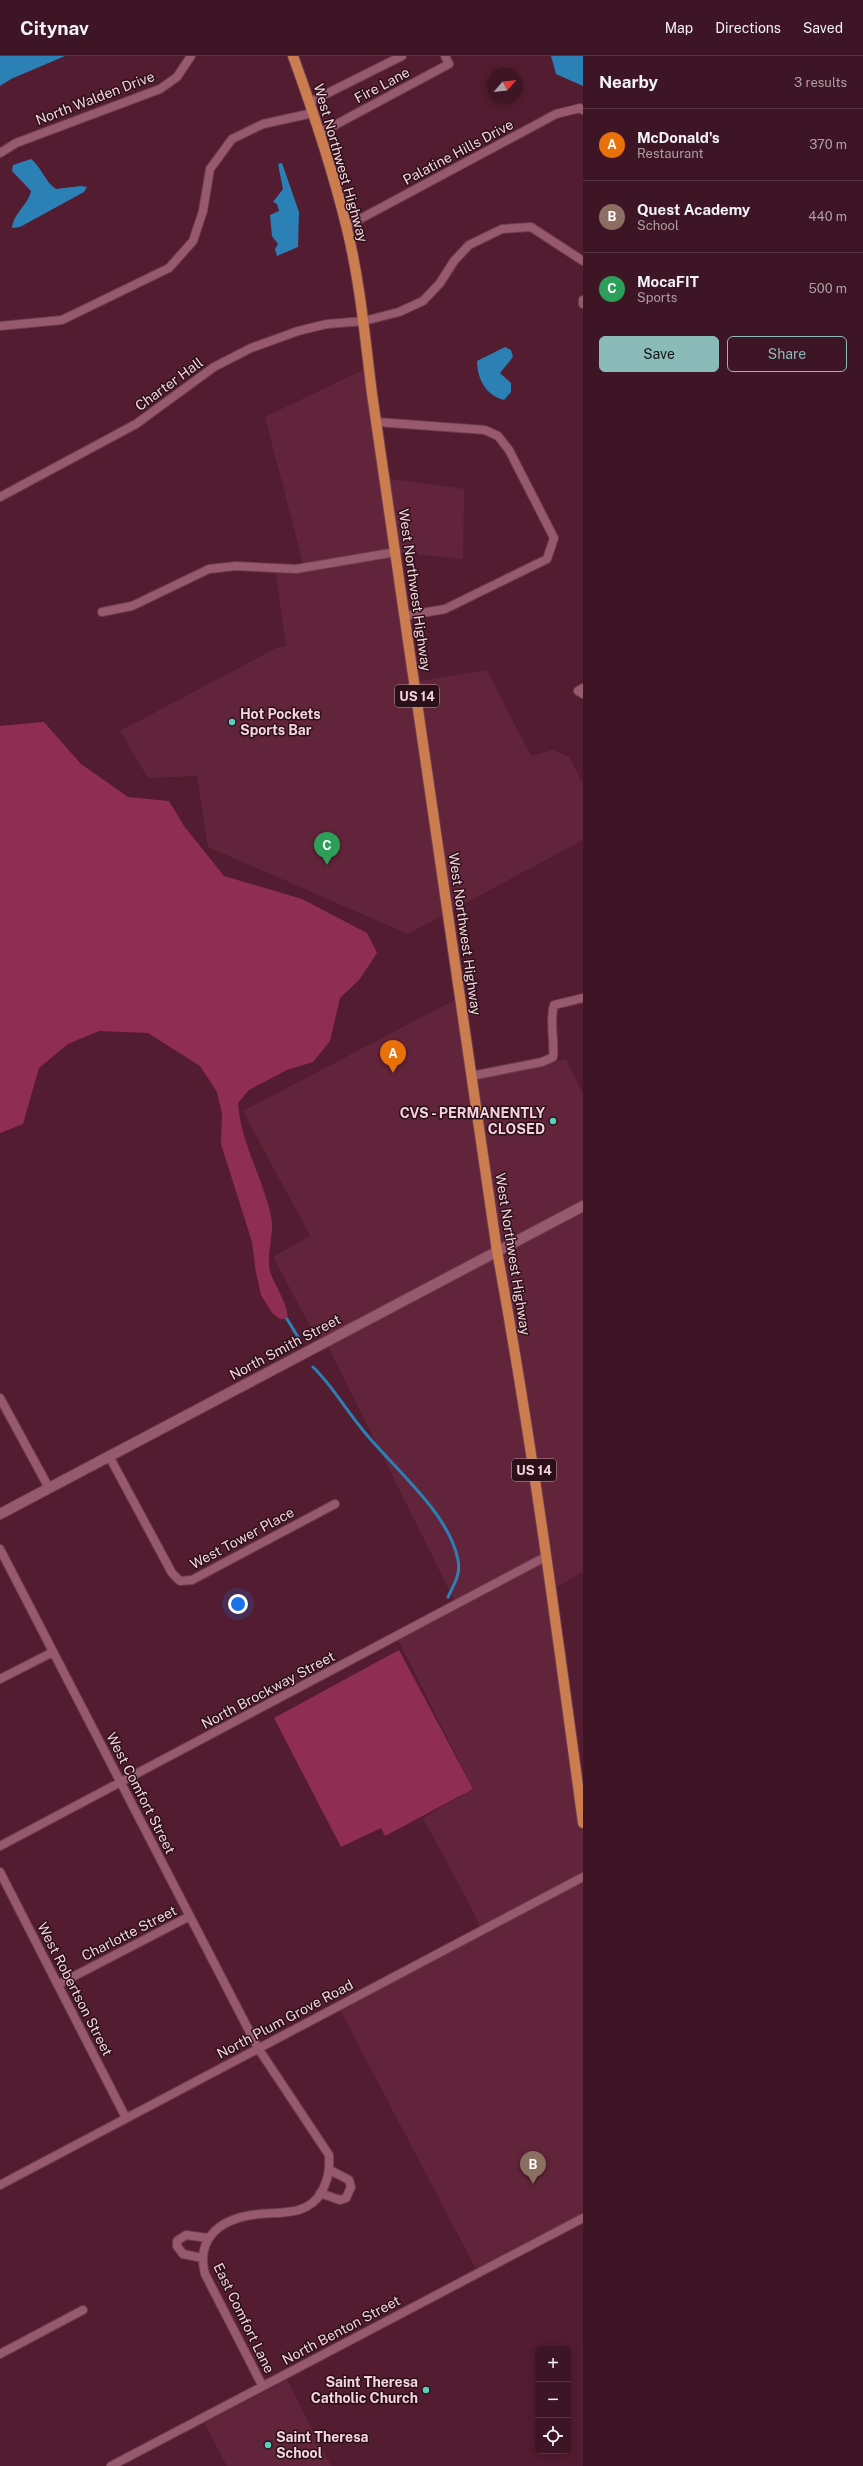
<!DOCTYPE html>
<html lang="en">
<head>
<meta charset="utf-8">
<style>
  :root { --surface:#3e1524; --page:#492231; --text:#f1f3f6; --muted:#ad9fa6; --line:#573441; --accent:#8bbbb9 }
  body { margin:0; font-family:"Public Sans",sans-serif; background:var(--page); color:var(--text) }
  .controls { position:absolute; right:12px; bottom:12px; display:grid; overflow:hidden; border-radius:6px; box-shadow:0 2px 10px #0003 }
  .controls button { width:36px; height:36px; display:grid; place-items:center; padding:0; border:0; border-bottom:1px solid var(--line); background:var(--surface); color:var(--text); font:20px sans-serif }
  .compass { position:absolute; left:487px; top:12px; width:36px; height:36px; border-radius:50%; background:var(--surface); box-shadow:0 2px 10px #0003; rotate:62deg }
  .you { position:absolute; left:238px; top:1548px; width:14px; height:14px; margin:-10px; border:3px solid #fff; border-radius:50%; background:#1a73e8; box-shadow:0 0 0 6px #1a73e833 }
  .badge { display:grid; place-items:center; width:26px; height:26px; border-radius:50%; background:var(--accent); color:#fff; font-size:13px; font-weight:700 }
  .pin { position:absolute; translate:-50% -33px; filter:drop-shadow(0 1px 2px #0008) }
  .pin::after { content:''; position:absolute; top:21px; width:14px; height:12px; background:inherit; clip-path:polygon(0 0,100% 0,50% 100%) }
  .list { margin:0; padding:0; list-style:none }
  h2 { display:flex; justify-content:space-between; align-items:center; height:52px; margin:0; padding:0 16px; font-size:17px }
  h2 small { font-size:13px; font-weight:400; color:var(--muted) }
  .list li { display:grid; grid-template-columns:26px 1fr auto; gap:12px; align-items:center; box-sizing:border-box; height:72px; padding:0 16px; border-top:1px solid var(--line) }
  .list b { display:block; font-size:15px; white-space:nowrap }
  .list p { margin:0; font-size:13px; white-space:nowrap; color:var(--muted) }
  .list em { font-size:13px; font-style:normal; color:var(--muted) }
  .actions { display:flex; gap:8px; padding:12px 16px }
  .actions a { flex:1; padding:9px 0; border:1px solid var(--accent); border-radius:6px; text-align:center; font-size:14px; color:var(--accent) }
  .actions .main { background:var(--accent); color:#111 }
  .icon { flex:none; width:22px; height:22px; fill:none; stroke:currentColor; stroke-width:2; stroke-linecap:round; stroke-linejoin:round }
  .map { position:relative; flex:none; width:583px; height:2410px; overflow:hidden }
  header { display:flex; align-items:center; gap:24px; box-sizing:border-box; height:56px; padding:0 20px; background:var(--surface); border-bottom:1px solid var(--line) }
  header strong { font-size:19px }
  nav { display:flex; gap:22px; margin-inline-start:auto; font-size:14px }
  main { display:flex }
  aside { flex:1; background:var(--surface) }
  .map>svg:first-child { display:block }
</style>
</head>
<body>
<header>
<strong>Citynav</strong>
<nav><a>Map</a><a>Directions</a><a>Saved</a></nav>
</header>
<main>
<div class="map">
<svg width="583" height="2410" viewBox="0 0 583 2410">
  <rect width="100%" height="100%" fill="#531c30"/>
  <path fill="#62243a" d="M369,311L385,422L464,433L463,503L396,496L415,626L487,614L531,700L553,694L569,701L583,727V784L408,878L208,791L197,720L148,722L120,675L276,592L286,590L275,512L304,511L265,361Z
    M460,941L471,1020L542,1006L566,1004L583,1038V1516L552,1534L583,1767V2162L478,2217L338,1950L481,1874L472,1853L423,1762L473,1733L396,1580L456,1548L326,1286L311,1272L273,1201L310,1180L243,1055Z
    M287,2324L331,2410H227L204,2367Z"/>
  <path fill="#902d53" d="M44,666L81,708L128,741L169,745L184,770L224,820L302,843L367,877L377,897L359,924L340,942L330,985L313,1006L287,1014L249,1034L238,1047C240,1085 263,1122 271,1160C275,1178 266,1197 270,1215C273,1227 291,1253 287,1263H280L272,1257L261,1239L256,1217L252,1186L221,1088L222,1058L217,1036L200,1010L148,977L99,975L68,988L39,1012L23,1068L0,1077V670Z
    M399,1594L473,1733L385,1780L381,1772L341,1791L274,1662Z"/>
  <path fill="#2b80b5" d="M0,0H65L11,23L0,30Z
    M551,0H583V30L556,18Z
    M31,103C42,112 45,126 56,133L81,130L87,131L84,136L20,171L12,172C13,158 28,149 31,135L12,115L13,109Z
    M282,107L299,156L298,191L277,200L275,193L278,188L272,180L270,159L279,155L277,148L273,146L283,133L278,108Z
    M505,291L511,294L513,301L500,317L511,327V336L504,344C486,340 477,322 477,305Z"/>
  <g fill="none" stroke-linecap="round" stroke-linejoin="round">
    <path stroke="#2b80b5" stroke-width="3" d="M287,1263L298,1281
      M313,1311C332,1329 345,1353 362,1373C391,1410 449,1456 458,1504C461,1519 454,1528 448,1541"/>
    <g stroke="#6c3c4f" stroke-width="10">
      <path id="minor" d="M310,46L402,0
        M320,77L449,8L445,0
        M0,97L16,87L160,33L177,21L191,0
        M347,170L556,58L580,52L583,54
        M583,244V248
        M0,270L62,264L169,212L193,185L203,155L210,113L232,83L263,68L313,57
        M377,366L485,374L498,380L509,394L554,482L547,503L445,553L405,560
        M0,441L136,368L214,311L251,292L298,275L327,268L364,265L399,256L423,245L440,227L454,205L469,189L502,173L531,171L583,205
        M102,556L132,550L209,513L236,510L296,513L396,496
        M583,632L578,635L583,638
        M471,1020L542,1006L553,1001C555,984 549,966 554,949L583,942
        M0,1342L49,1432
        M109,1400L172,1517L180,1525L192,1524L335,1448
        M0,1493L258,1992L329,2099C330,2114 328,2124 321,2137C306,2162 276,2155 252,2159C219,2164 196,2183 205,2218L262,2329
        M0,1623L53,1596
        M0,1790L547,1500
        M0,1816L126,2062
        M59,1928L190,1860
        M0,2129L583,1821
        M320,2137L340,2144L346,2142L351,2131L349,2124L330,2114
        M202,2202L183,2198L177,2190V2185L186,2179L208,2182
        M0,2298L83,2254
        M111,2410L583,2162"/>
    </g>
    <g stroke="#6c3c4f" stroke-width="12">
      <path id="tertiary" d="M0,1458L583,1150"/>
    </g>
    <g stroke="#6c3c4f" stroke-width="12">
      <path id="primary" d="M293,0C313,55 332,112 346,169C360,224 365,282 372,338L497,1195C532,1385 557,1576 583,1767"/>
    </g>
    <use href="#minor" stroke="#97596c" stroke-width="8"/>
    <use href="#tertiary" stroke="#97596c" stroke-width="10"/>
    <use href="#primary" stroke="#cc7d50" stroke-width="10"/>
  </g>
  <g fill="#5ccebb" stroke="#2a1119" stroke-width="1.5">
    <circle cx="232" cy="666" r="4"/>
    <circle cx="553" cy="1065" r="4"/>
    <circle cx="426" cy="2334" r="4"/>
    <circle cx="268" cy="2389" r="4"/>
  </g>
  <g text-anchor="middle" stroke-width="3" stroke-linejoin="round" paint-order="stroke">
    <g fill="#2a1119" stroke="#ba99a2" stroke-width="1">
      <rect x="395" y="629" width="44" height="22" rx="3"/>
      <rect x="512" y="1403" width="44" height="22" rx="3"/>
    </g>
    <g font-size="13" font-weight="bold" fill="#f7d3dd">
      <text x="417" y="645">US 14</text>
      <text x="534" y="1419">US 14</text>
    </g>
    <g font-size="14" fill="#f7d3dd" stroke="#2a1119">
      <text transform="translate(382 29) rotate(-28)" y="5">Fire Lane</text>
      <text transform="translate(95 42) rotate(-21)" y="5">North Walden Drive</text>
      <text transform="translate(458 96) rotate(-28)" y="5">Palatine Hills Drive</text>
      <text transform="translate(341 107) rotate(74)" y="5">West Northwest Highway</text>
      <text transform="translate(169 328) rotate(-36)" y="5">Charter Hall</text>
      <text transform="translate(415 534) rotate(82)" y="5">West Northwest Highway</text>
      <text transform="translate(465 878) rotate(82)" y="5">West Northwest Highway</text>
      <text transform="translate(513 1198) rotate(81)" y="5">West Northwest Highway</text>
      <text transform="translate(285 1291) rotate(-28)" y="5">North Smith Street</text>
      <text transform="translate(242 1482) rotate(-28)" y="5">West Tower Place</text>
      <text transform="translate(268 1634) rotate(-28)" y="5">North Brockway Street</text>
      <text transform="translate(141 1737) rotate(63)" y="5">West Comfort Street</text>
      <text transform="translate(129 1877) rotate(-27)" y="5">Charlotte Street</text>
      <text transform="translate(75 1933) rotate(63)" y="5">West Robertson Street</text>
      <text transform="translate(285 1963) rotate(-28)" y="5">North Plum Grove Road</text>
      <text transform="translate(244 2262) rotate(64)" y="5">East Comfort Lane</text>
      <text transform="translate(341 2274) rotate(-28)" y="5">North Benton Street</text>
    </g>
    <g font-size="14" font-weight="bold" fill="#f7d3dd" stroke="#2a1119" text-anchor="start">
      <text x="240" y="663">Hot Pockets<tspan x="240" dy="16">Sports Bar</tspan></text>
      <text x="545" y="1062" text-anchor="end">CVS - PERMANENTLY<tspan x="545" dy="16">CLOSED</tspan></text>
      <text x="418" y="2331" text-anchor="end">Saint Theresa<tspan x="418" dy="16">Catholic Church</tspan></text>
      <text x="276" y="2386">Saint Theresa<tspan x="276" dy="16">School</tspan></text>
    </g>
  </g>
</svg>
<div class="controls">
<button>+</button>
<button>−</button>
<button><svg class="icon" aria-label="locate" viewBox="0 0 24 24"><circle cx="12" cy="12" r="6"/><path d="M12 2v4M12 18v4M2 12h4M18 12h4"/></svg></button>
</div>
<svg class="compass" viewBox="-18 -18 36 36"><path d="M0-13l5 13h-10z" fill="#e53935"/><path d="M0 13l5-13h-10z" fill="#ad9fa6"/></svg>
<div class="you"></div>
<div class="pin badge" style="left:393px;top:1017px;background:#e8710a">A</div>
<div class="pin badge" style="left:533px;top:2128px;background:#8d6e63">B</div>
<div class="pin badge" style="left:327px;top:809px;background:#2e9e5b">C</div>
</div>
<aside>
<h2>Nearby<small>3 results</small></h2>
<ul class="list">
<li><span class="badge" style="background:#e8710a">A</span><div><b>McDonald's</b><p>Restaurant</p></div><em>370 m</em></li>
<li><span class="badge" style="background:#8d6e63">B</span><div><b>Quest Academy</b><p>School</p></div><em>440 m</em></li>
<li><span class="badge" style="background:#2e9e5b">C</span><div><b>MocaFIT</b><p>Sports</p></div><em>500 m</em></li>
</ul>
<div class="actions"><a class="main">Save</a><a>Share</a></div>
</aside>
</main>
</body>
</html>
